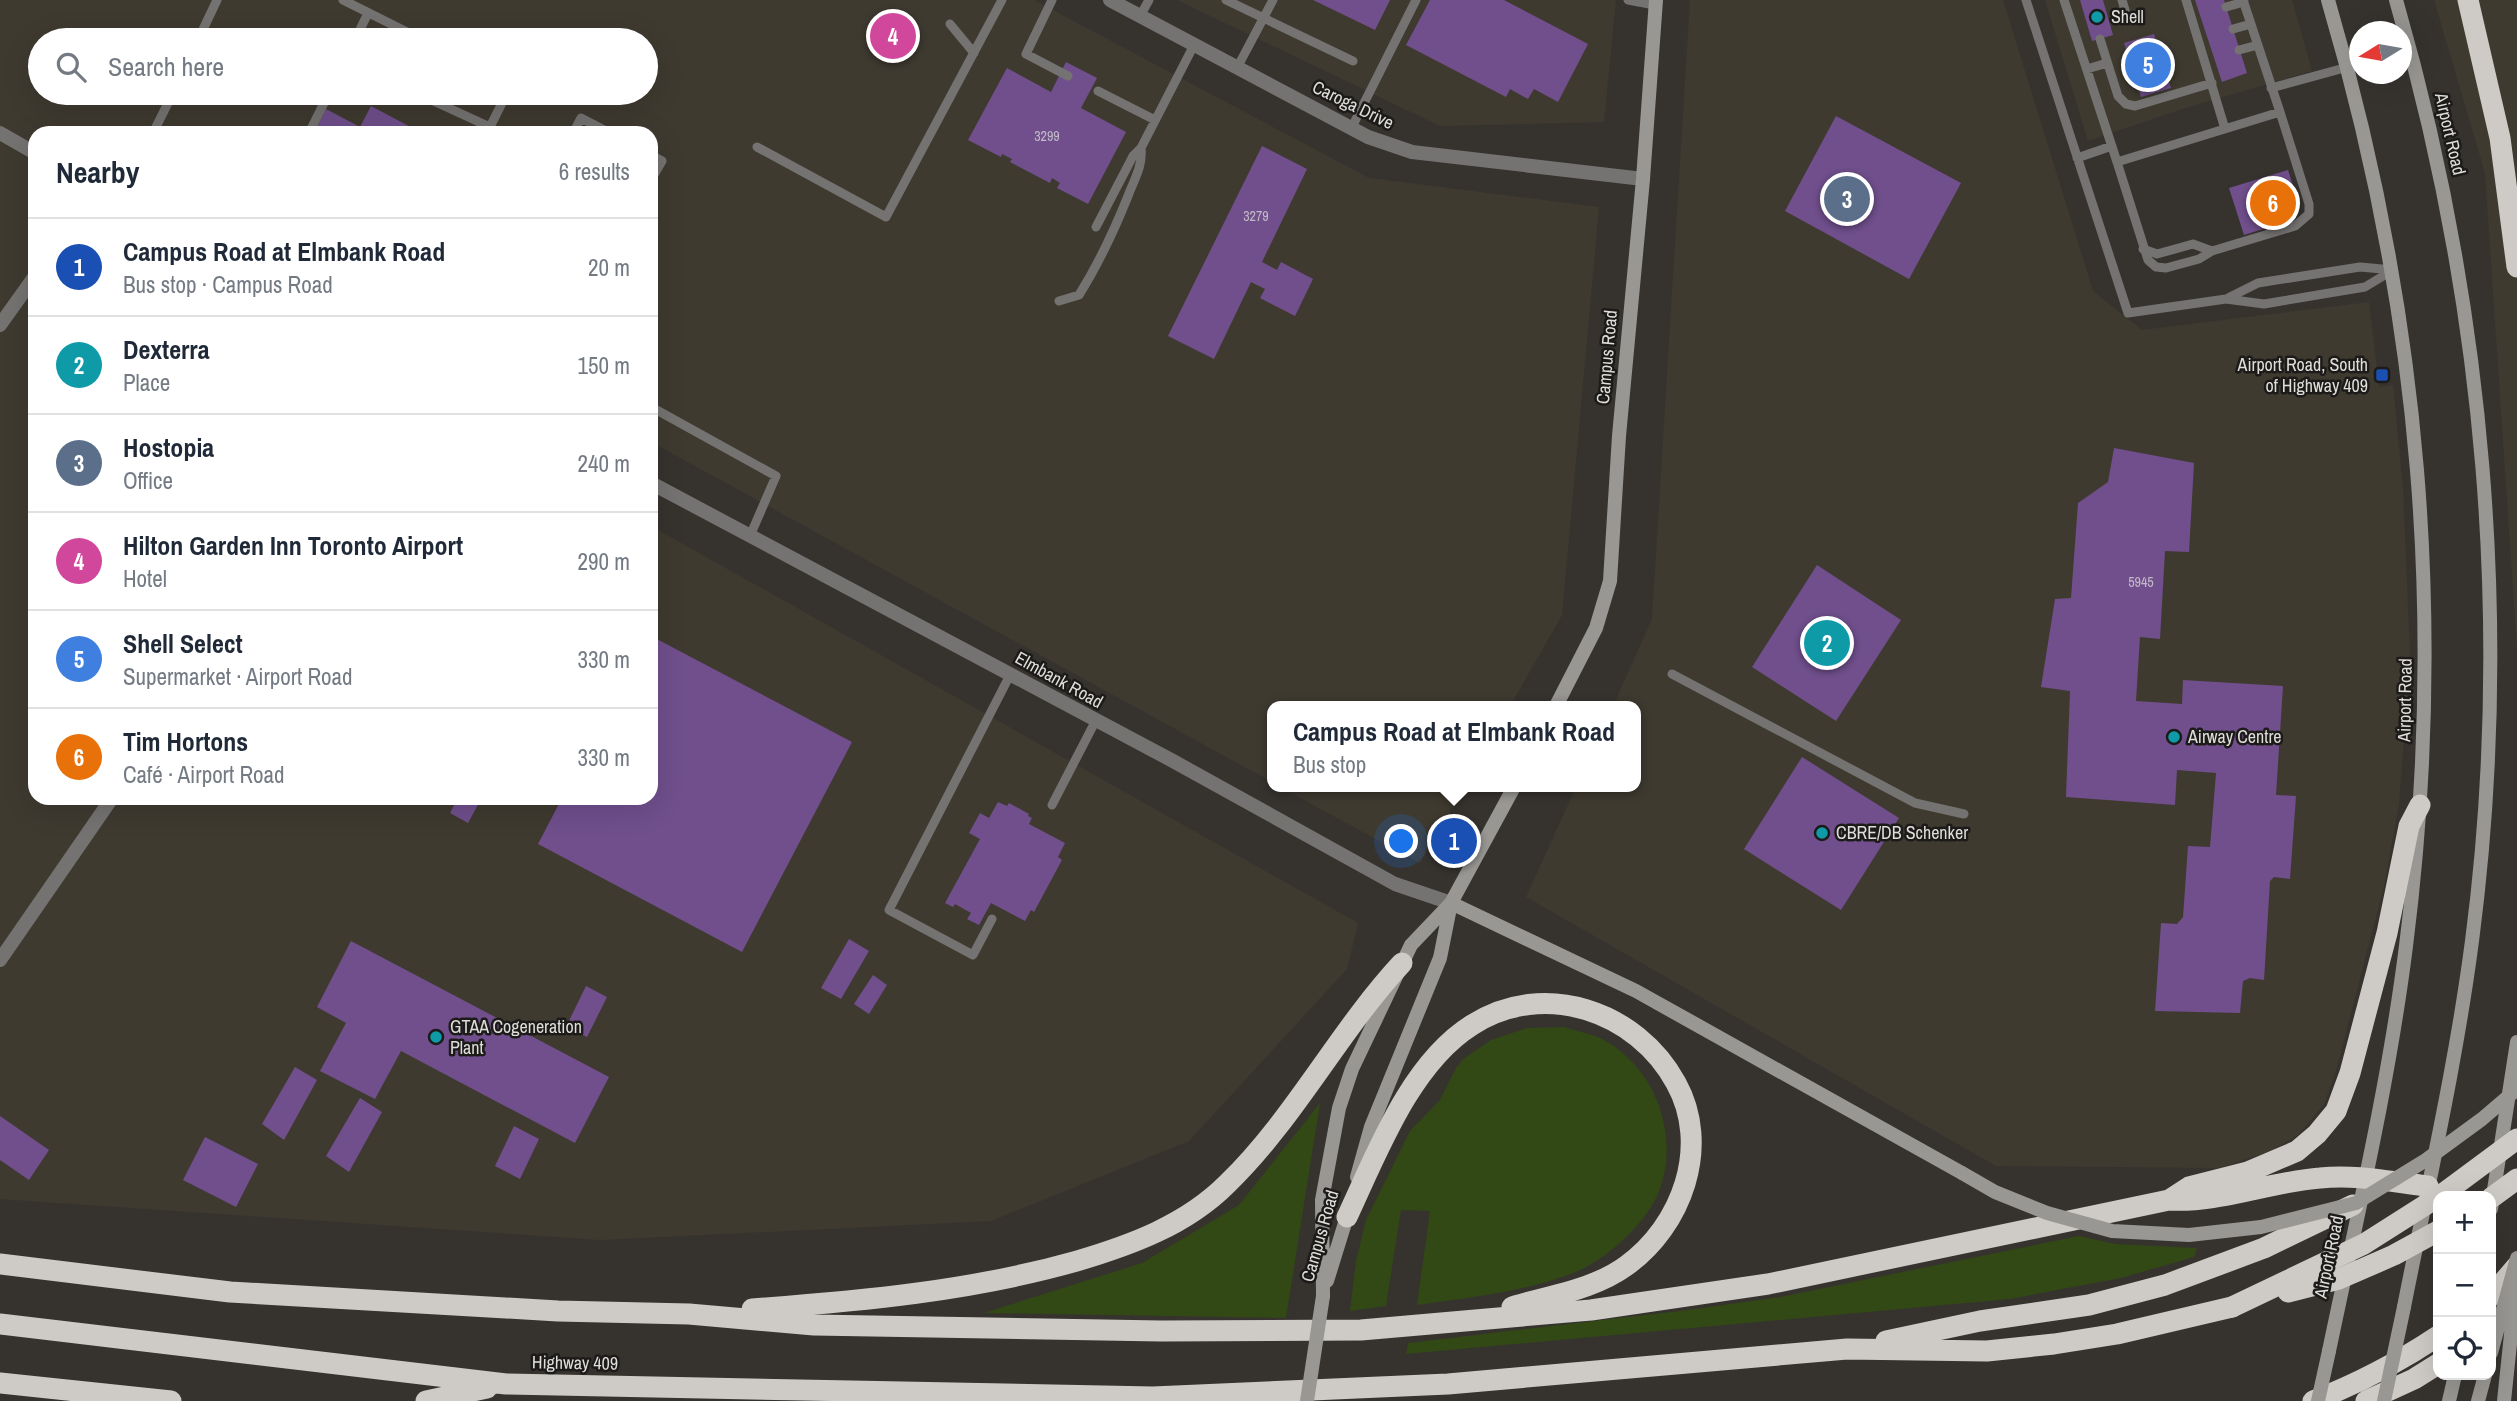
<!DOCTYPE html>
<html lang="en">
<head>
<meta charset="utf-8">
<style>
  :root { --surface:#fff; --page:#f6f6f7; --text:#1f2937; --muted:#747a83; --line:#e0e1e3; --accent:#805f3e }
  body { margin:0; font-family:"Archivo Narrow",sans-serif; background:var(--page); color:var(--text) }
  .controls { position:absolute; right:21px; bottom:21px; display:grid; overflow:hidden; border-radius:14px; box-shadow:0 7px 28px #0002 }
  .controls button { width:63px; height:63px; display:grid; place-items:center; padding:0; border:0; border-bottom:2px solid var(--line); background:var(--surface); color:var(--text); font:35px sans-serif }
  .compass { position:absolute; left:2349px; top:21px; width:63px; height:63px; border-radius:50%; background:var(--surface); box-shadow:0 7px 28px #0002; rotate:259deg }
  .you { position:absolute; left:1402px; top:842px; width:24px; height:24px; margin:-18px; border:5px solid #fff; border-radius:50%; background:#1a73e8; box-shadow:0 0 0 10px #1a73e833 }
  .badge { display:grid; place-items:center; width:46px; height:46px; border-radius:50%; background:var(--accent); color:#fff; font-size:23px; font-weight:700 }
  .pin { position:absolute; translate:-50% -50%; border:4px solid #fff; box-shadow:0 2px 7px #0006 }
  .popup { position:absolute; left:1267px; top:701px; width:374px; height:91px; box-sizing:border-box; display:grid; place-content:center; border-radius:14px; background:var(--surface); filter:drop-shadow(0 2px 5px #0005); font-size:23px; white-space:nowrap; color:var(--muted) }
  .popup b { font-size:26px; color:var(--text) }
  .popup::after { content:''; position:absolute; left:50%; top:100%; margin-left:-14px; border:14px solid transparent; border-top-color:var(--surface) }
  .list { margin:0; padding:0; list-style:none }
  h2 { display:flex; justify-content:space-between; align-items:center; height:91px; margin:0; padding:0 28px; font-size:30px }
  h2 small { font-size:23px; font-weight:400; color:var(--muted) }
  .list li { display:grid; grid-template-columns:46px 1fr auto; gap:21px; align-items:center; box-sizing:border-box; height:98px; padding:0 28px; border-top:2px solid var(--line) }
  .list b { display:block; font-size:26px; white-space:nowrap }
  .list p { margin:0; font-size:23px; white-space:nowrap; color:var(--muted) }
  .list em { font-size:23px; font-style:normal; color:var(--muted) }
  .icon { flex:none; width:38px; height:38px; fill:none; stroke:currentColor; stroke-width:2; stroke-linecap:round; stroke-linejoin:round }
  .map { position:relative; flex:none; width:2517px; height:1401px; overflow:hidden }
  .search { position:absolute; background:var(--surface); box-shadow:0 7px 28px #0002; left:28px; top:28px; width:630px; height:77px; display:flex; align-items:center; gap:18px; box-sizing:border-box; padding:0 24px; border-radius:38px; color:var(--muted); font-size:26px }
  .panel { position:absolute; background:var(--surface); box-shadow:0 7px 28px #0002; left:28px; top:126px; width:630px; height:679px; border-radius:21px }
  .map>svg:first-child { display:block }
</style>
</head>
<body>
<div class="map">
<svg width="2517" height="1401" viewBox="0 0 2517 1401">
  <rect width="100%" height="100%" fill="#36332f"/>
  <path fill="#3f3a30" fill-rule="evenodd" d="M0,0H1034L1369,178L1599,207L1562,615L1510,706H1272V782L651,442V133H35V798H651V526L1358,923L1347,969L1189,1141L991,1221L600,1240L0,1199ZM40,40H646V93H40Z
    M1177,0H1616L1604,122L1440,126Z
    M1690,0H2003L2093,291L2142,330L2369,302L2379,387L2393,385L2403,488L2410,656L2399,804L2384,886L2336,1071L2324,1104L2298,1135L2271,1151L2219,1168L1996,1166L1526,897L1576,787H1636V706H1613L1652,619Z
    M2045,0H2292L2312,71L2182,109L2088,141Z
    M2434,0H2517V649L2485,173Z
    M1280,787H1464L1420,863Z"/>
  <path fill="#324815" d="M1564,1027C1576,1031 1589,1033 1600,1038C1657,1066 1683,1141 1656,1198C1643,1224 1617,1248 1593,1263C1551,1289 1466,1298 1417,1305L1430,1211L1401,1210L1386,1306L1350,1311L1356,1261L1366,1220L1410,1131L1440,1100L1456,1068L1463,1059L1491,1040L1527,1028Z
    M1320,1103L1286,1318L984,1313L1142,1263L1239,1205Z
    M2079,1236L2115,1244L2197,1248L2194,1257L2121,1278L2010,1299L1406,1354L1408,1343L1688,1310L1780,1297Z"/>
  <path fill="#704f8c" d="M1313,0H1390L1375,30Z
    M1430,0H1504L1588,44L1558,102L1534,89L1528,99L1510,89L1506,97L1406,45Z
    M2080,0H2103L2113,35L2092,41Z
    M2195,0H2224L2247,73L2222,82Z
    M2154,34L2171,88L2141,97L2124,43Z
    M1066,62L1097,78L1081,108L1126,132L1088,204L1057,188L1060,183L1052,178L1050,183L1010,162L1012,159L1002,154L1001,157L968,140L1007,68L1051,92Z
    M371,106L422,133H314L326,109L360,127Z
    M1836,116L1961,183L1909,279L1785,211Z
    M1262,146L1307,169L1262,262L1277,270L1281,262L1313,279L1295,316L1260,298L1265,289L1251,282L1214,359L1168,336Z
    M2288,170L2298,201L2291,220L2285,222L2286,226L2267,231L2266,228L2244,235L2229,188Z
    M2114,448L2194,463L2189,552L2165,551L2160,639L2140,637L2136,701L2182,704L2183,680L2283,686L2276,795L2296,796L2290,879L2274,877L2270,881L2264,980L2250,978L2243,981L2240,1013L2155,1011L2161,923L2177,924L2183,917L2188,846L2210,847L2216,773L2177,770L2175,805L2066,797L2070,691L2041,687L2055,599L2071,598L2078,503L2108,482Z
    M1817,565L1901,620L1836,721L1752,667Z
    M651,636L852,742L742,952L538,844L562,798H651Z
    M1802,757L1899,818L1841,910L1744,849Z
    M458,798H475L480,801L468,823L450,813Z
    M998,802L1007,806L1009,803L1029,814L1028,816L1032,818L1029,824L1065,843L1058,857L1062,860L1034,912L1031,910L1025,921L991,903L979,925L967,919L971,913L955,904L953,907L945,903L980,839L969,833L980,813L989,818Z
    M849,939L869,951L841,999L821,988Z
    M351,941L609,1077L575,1143L401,1051L375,1099L320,1071L346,1023L317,1007Z
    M873,975L887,985L869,1014L854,1004Z
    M586,986L607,997L587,1037L566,1027Z
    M295,1067L317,1080L284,1140L262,1124Z
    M360,1098L382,1112L349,1172L326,1156Z
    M0,1116L49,1150L29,1180L0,1160Z
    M514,1126L539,1139L520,1179L495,1166Z
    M205,1137L258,1164L236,1207L183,1180Z"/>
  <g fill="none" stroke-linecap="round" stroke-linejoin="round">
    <path stroke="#757371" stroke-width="9" d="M343,0L423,40
      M1052,0L1026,54L1068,76
      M1226,0L1353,61
      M1628,0L1655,5
      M2026,0L2128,313L2226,299L2264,304L2365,287L2393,270
      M2064,0L2117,162L2280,112L2243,0
      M2122,0L2125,10
      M2186,0L2225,129
      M2226,7L2244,2
      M1140,16L1149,0
      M950,24L974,53
      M2233,29L2251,24
      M2100,39L2118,96L2126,104L2135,106L2212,83
      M198,40L217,0
      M355,40L368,13
      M2239,50L2258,45
      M1237,68L1273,0
      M2087,69L2107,63
      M2271,88L2348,67
      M1098,91L1155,120
      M416,93L490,127
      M1351,129L1416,0
      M153,133L173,93
      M309,133L329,93
      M487,133L507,93
      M573,133L581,118L610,133
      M757,147L886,217L1002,0
      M651,155L662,161L651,180
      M2077,158L2112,146
      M2117,162L2148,260L2156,267L2166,268L2199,259L2212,251L2295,226L2309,214V204L2280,112
      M1096,227L1133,156L1141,148L1194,45
      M2143,249L2157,254L2193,244L2212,251
      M2228,298L2258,283L2360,267L2393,270
      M1059,301L1079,295C1099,263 1114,231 1128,196C1134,180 1143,166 1141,148
      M653,408L776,476L750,536
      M1672,674L1915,803L1964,814
      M1052,805L1095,722
      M992,919L973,955L889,910L1010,675"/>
    <path stroke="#757371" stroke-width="14" d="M1110,0L1368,137L1412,152L1643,179
      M0,133L35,153
      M0,325L35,276
      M651,483L1173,761L1395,884L1451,903
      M0,960L112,798"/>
    <path stroke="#999793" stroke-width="14" d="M2328,0C2420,312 2447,623 2406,946C2389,1082 2357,1217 2329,1351
      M2396,0C2484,304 2513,627 2472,941C2456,1064 2428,1185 2404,1307
      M1556,706L1596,628L1610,581L1619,436L1643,179L1656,0
      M1451,903L1636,991L1962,1173
      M1357,1177L1371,1127L1440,958L1451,903
      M2491,1209L2517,1042
      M1327,1281L1349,1210
      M1323,1296L1322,1200L1339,1108L1352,1069L1411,945L1451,903L1514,787
      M2449,1401L2455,1375
      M2478,1401L2485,1375"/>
    <path stroke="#cecbc6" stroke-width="21" d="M2468,0L2500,138L2517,267
      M2169,1200L2189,1187L2248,1172L2297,1151L2317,1134L2336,1111L2350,1073L2387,933L2409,826L2420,805
      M1347,1217C1377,1153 1410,1064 1472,1025C1544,979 1637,1011 1676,1083C1711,1146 1682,1226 1626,1266C1593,1290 1550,1295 1512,1307
      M0,1264L230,1292L558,1311L689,1314L814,1325L1161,1331L1361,1330L1591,1310L1768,1284L2169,1200C2219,1203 2269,1182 2320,1178C2356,1174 2392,1182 2428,1186
      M2491,1296L2517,1266
      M752,1309C862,1301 971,1291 1077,1261C1131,1245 1186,1225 1227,1184C1295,1118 1338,1032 1402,963
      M0,1324L506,1384L1153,1397L1448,1384L1847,1349L1987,1351L2054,1344L2117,1334L2232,1307
      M1886,1341L1980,1321L2089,1305L2165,1285L2264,1248L2353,1205
      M0,1383L171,1401
      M426,1401L487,1388
      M2313,1401C2357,1384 2399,1362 2438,1336
      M2366,1401L2414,1379L2438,1364"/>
    <path stroke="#999793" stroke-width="14" d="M1962,1173L1995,1192L2047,1213L2112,1231L2189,1235L2261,1227L2356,1203L2426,1160L2482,1119L2517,1089
      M2491,1353L2517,1258
      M1307,1401L1323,1296
      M2318,1401L2329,1351
      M2384,1401L2404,1307
      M2504,1401L2517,1277"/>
    <path stroke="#cecbc6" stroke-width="21" d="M2440,1196L2517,1139
      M2491,1198L2517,1179
      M2288,1292L2339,1279L2394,1255L2438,1231
      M2232,1307L2364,1244L2438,1197"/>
  </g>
  <g fill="#0f9aa8" stroke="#1c1b19" stroke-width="2.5">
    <circle cx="2097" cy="17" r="7"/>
    <circle cx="2174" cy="737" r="7"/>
    <circle cx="1822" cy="833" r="7"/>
    <circle cx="436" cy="1037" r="7"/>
  </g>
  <rect fill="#1a4fb4" stroke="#1c1b19" stroke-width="2.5" x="2375" y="368" width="14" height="14" rx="3.5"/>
  <g text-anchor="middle" stroke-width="5" stroke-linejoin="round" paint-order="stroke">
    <g font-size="14" fill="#c3bac7">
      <text x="1047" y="141">3299</text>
      <text x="1256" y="221">3279</text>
      <text x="2141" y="587">5945</text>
    </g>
    <g font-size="18" fill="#dfdedb" stroke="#1c1b19" text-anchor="start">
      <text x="2111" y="23">Shell</text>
      <text x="2368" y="371" text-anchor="end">Airport Road, South<tspan x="2368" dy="21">of Highway 409</tspan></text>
      <text x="2188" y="743">Airway Centre</text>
      <text x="1836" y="839">CBRE/DB Schenker</text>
      <text x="450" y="1033">GTAA Cogeneration<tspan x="450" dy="21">Plant</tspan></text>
    </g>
    <g font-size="18" fill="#dfdedb" stroke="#1c1b19">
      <text transform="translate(1353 105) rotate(26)" y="6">Caroga Drive</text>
      <text transform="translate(2450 134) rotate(77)" y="6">Airport Road</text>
      <text transform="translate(1607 357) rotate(-85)" y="6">Campus Road</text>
      <text transform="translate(1059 680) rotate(29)" y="6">Elmbank Road</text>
      <text transform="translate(2405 700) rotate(-89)" y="6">Airport Road</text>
      <text transform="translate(1320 1236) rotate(-74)" y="6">Campus Road</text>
      <text transform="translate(2329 1257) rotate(-78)" y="6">Airport Road</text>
      <text transform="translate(575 1363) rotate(1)" y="6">Highway 409</text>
    </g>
  </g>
</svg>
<div class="controls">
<button>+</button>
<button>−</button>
<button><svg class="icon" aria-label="locate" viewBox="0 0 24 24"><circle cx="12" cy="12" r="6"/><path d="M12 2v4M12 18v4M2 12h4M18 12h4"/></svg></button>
</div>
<svg class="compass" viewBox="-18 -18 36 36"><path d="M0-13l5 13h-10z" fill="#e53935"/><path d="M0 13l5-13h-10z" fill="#747a83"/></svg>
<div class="you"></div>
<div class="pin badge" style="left:1454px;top:841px;background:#1a4fb4">1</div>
<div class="popup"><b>Campus Road at Elmbank Road</b>Bus stop</div>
<div class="pin badge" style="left:1827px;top:643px;background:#0f9aa8">2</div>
<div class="pin badge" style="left:1847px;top:199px;background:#5c6f8a">3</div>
<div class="pin badge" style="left:893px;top:36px;background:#d1479c">4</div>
<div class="pin badge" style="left:2148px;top:65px;background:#3f7fe0">5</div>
<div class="pin badge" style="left:2273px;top:203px;background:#e8710a">6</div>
<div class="search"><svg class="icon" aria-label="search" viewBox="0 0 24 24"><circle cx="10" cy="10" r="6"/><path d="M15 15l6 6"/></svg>Search here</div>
<section class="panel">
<h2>Nearby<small>6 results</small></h2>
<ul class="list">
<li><span class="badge" style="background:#1a4fb4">1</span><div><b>Campus Road at Elmbank Road</b><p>Bus stop · Campus Road</p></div><em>20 m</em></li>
<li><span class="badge" style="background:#0f9aa8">2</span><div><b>Dexterra</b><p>Place</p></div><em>150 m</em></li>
<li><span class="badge" style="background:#5c6f8a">3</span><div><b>Hostopia</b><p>Office</p></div><em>240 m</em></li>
<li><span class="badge" style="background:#d1479c">4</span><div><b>Hilton Garden Inn Toronto Airport</b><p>Hotel</p></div><em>290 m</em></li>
<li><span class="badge" style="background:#3f7fe0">5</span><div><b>Shell Select</b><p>Supermarket · Airport Road</p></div><em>330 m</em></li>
<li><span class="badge" style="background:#e8710a">6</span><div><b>Tim Hortons</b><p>Café · Airport Road</p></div><em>330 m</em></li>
</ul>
</section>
</div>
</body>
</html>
